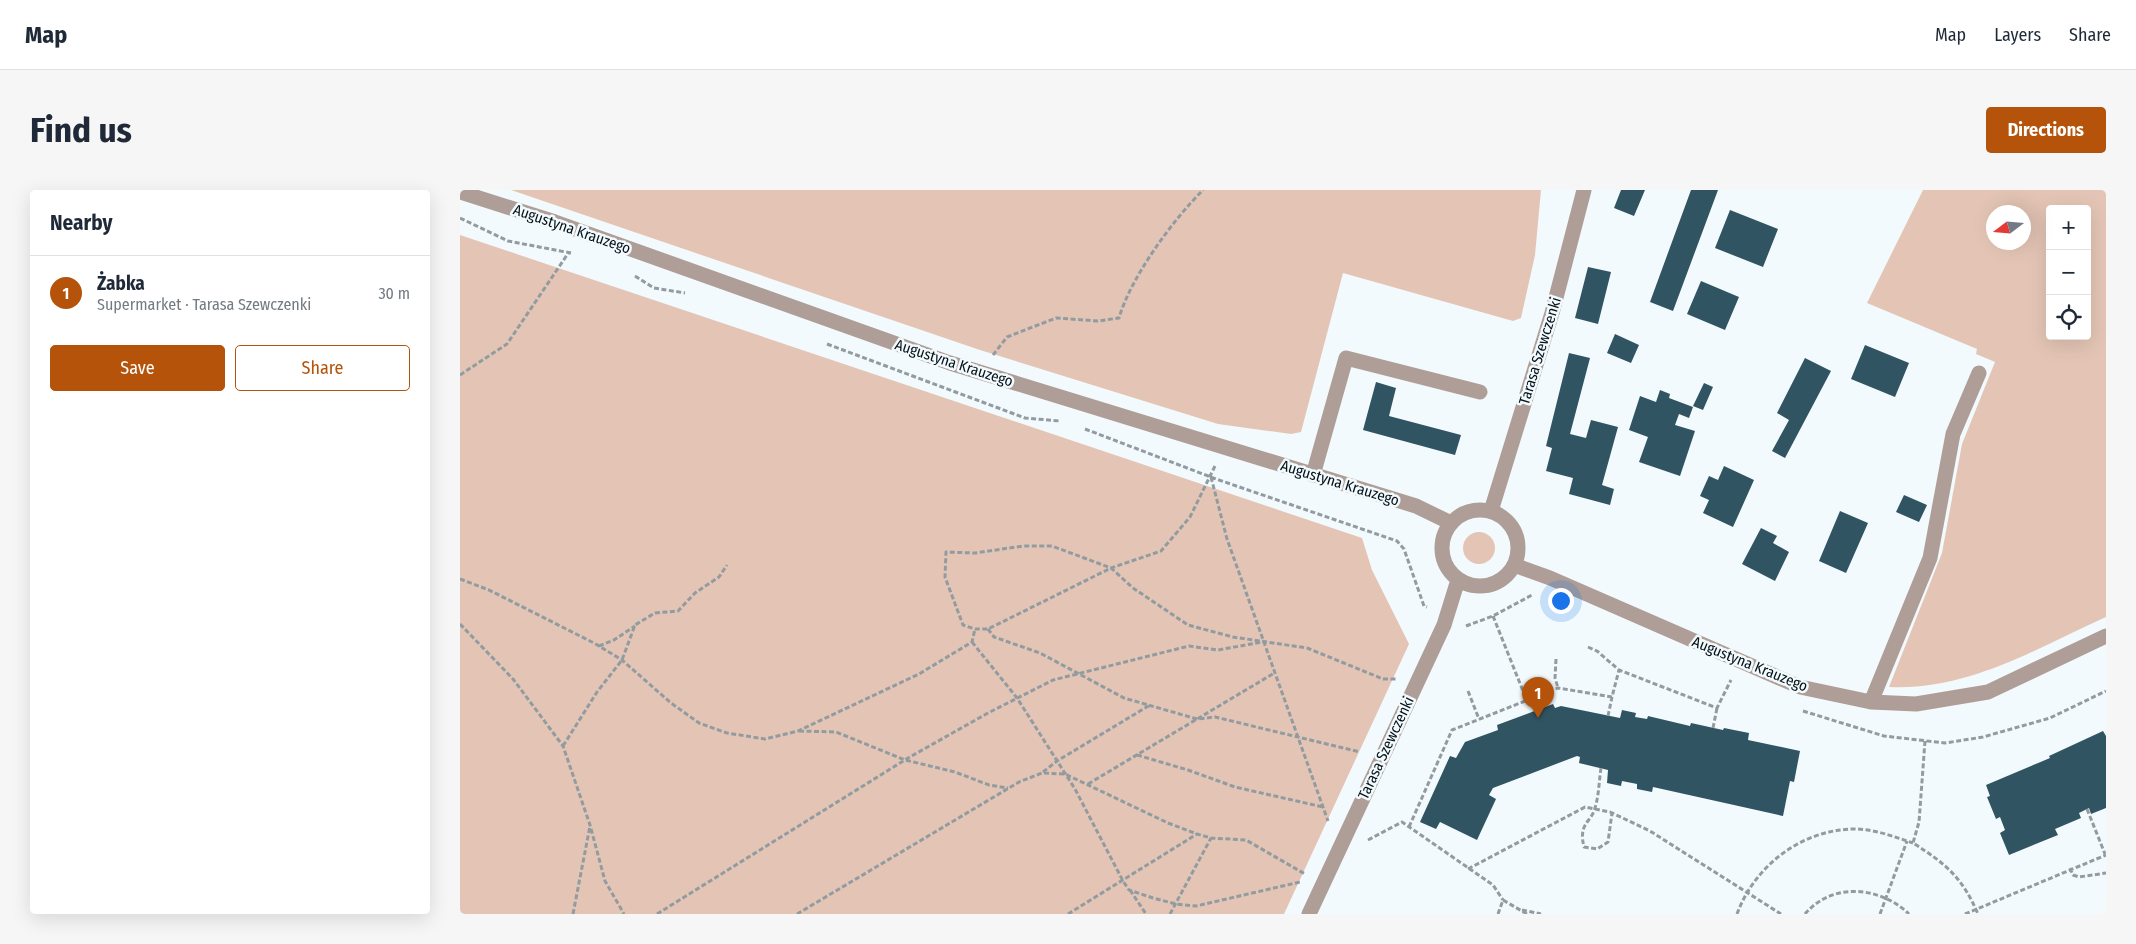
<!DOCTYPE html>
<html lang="en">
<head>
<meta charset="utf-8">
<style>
  :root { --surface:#fff; --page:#f6f6f7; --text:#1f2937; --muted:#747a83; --line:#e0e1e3; --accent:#b45309 }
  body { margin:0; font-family:"Fira Sans Condensed",sans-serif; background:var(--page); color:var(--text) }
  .controls { position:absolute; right:15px; top:15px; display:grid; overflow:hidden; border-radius:5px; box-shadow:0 5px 20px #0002 }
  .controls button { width:45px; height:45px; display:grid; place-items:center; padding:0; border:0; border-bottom:1px solid var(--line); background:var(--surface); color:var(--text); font:25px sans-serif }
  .compass { position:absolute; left:1526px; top:15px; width:45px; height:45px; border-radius:50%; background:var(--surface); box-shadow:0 5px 20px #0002; rotate:254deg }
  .you { position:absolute; left:1100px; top:410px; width:18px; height:18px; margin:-12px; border:4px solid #fff; border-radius:50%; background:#1a73e8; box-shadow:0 0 0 8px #1a73e833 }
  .badge { display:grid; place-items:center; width:32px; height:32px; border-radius:50%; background:var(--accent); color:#fff; font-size:16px; font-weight:700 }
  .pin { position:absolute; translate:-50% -41px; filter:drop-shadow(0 1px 2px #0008) }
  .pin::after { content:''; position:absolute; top:26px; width:18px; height:15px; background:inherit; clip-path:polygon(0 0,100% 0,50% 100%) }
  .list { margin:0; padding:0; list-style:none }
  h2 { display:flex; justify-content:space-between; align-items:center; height:65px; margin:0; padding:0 20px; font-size:21px }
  h2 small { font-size:16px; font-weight:400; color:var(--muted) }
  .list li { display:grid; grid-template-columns:32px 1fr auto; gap:15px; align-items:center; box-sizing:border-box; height:75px; padding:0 20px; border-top:1px solid var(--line) }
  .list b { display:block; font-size:19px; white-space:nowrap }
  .list p { margin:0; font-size:16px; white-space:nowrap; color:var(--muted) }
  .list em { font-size:16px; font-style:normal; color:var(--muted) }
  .actions { display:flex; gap:10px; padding:15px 20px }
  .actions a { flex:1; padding:11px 0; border:1px solid var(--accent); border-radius:5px; text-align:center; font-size:18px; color:var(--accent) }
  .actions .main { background:var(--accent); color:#fff }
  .icon { flex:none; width:28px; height:28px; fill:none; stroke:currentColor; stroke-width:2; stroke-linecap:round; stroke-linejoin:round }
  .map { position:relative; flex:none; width:1646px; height:724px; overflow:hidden; border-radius:5px }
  header { display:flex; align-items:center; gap:30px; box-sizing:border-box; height:70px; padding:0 25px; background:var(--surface); border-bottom:1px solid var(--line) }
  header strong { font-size:24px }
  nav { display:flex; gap:28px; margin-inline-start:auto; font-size:18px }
  .intro { display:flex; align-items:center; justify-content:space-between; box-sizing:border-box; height:120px; padding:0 30px }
  h1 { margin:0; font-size:35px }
  .button { padding:12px 22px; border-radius:5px; background:var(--accent); color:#fff; font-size:18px; font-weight:700 }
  main { display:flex; gap:30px; padding:0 30px }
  aside { flex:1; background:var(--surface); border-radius:5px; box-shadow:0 5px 20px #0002 }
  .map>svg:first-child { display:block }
</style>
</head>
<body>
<header>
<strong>Map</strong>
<nav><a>Map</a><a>Layers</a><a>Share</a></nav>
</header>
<div class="intro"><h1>Find us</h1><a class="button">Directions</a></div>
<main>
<aside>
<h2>Nearby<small></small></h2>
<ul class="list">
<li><span class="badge">1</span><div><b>Żabka</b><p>Supermarket · Tarasa Szewczenki</p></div><em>30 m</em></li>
</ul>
<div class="actions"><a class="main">Save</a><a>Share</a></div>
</aside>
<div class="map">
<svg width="1646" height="724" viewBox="0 0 1646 724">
  <rect width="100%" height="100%" fill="#f2fafd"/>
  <path fill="#e4c5b5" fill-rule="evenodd" d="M51,0H1081L1075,65L1061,128L1053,131L883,83L841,242L831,244L758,234L520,160Z
    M1463,0H1646V427C1577,458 1508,501 1429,497L1482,363L1502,254L1535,172L1516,164L1517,159L1407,113ZM1590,19H1627V146H1590ZM1534,22H1564V52H1534Z
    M0,45L902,348L912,380L949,454L824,724H0Z
    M1003 358a16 16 0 1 1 32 0a16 16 0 1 1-32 0Z"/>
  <path fill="#315462" d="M1161,0H1185L1174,26L1154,18Z
    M1231,0H1258L1213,121L1190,112Z
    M1270,20L1318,39L1303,77L1255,58Z
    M1128,77L1151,82L1138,134L1115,128Z
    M1241,91L1279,107L1265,140L1227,124Z
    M1155,144L1179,155L1171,173L1147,163Z
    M1405,155L1449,173L1435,207L1391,189Z
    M1109,163L1130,168L1110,244L1126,248L1131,230L1158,237L1142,295L1154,299L1150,315L1109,304L1113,288L1086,281L1092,258L1086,256Z
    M1345,168L1371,181L1325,268L1312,261L1329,230L1317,223Z
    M916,192L936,198L929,226L1001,245L995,265L903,240Z
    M1244,193L1253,197L1243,220L1233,216Z
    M1200,200L1210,204L1209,208L1233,217L1229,228L1219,224L1215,235L1235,241L1220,286L1179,272L1188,247L1169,240L1180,206L1196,212Z
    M1264,276L1294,290L1273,337L1243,323L1249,310L1240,306L1249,286L1258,290Z
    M1444,305L1467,315L1459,332L1436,322Z
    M1380,321L1408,333L1386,383L1359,371Z
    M1301,338L1317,346L1313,353L1329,362L1315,391L1282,374Z
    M1093,514L1095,518L1101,516L1160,528L1162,520L1176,523L1175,527L1187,529L1188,526L1230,536L1231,533L1263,540L1264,538L1289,543L1288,550L1340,561L1334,592L1330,591L1323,626L1193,597L1192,602L1177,599V594L1162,591L1161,596L1147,593L1148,580L1119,573L1120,567L1117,566L1033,598L1029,605L1036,609L1017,650L980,632L976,639L960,632L990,566L996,568L1005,552L1038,540L1037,535Z
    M1643,541L1646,546V618L1631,624L1629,618L1619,623L1621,628L1595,639L1598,645L1549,665L1540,643L1545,640L1540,627L1536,629L1527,607L1530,606L1526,595L1590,568L1589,566Z"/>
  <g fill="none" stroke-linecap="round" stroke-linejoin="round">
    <path stroke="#929ca0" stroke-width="3" stroke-dasharray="5 2.5" stroke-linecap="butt" d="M0,28L48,51L111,63
      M175,86L194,98L225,103
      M367,154L565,228L600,231
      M533,165L547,147L596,128L638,131L659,128C671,87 712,31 743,0
      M0,185L47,154L109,62
      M625,239L756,289L937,351L944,359L964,416L967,417
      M755,276L730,327L701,361L651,378L592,356H563L515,363L486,362L485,387L503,435L515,439H528L651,378L673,398L728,435L773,447L847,458L923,489H936
      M751,287L767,349L868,631
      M0,389L29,400L134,453L162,470L211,513L239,533L267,543L305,549L338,541L459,484L512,452L515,439
      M1033,426L1067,511
      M0,434L53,489L103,556L130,635L145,691L164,724
      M1006,436L1033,426L1072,405
      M528,439L534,447L580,463L664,508L737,529L755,527L900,562
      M512,452L557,508L615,599L663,691L669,700L693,708L716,714L736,716L840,692
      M139,456L154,450L175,436
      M1128,457L1137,461L1159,480L1257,518L1271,490
      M1096,469L1095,488L1098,498
      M1008,501L1019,529
      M1343,521L1424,546L1485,553L1523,547L1590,528L1646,501
      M1148,526L1152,507
      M1253,538L1257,518
      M339,541L376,542L445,570L495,582L529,595L548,598
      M1465,551L1459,632L1453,653C1486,674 1502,687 1518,724
      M103,556L137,502L162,470L175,435L195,423L218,421L235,403L259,387L267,375
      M677,565L728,580L775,597L863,617
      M1141,578C1139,591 1139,605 1135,618C1131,633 1118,633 1124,657L1137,659L1148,652L1152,623
      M583,582L597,571L690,515
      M628,594L816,482
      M1627,619L1645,664
      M949,637L992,540L1098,498L1152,507L1159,480
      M908,650L942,632L1033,695L1043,710
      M1610,678L1613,685L1619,687L1646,683
      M1008,679L1125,617L1150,622L1190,641L1321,724
      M670,700L686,724
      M1062,720L1081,724
      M113,724L130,636
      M197,724L448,568L528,523L593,490L729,456L758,460L802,452
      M337,724L559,592L582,583L605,584L708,633L737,644L751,648L786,650L845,684
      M608,724L737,644
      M710,724L751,648
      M1038,724L1043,710L1067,724
      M1277,724C1295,675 1343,638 1398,639C1417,640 1435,647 1453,653
      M1345,724C1373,691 1421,697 1449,724
      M1420,724L1447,651
      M1505,724L1646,665"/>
    <path stroke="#ae9e97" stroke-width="15" d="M0,2L95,32L490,173L956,316L991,333
      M853,285L886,168L1020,202
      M982 358a38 38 0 1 1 76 0a38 38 0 1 1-76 0Z
      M1031,321L1092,123L1124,0
      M1054,375L1090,388L1340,497L1411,512L1456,514L1528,502L1646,446
      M1411,512L1470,368L1493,244L1519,183
      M849,724L984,435L998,390"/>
  </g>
  <g text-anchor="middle" stroke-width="5" stroke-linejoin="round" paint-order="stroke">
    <g font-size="15" fill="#051218" stroke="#f2fafd">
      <text transform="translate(112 39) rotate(19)" y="5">Augustyna Krauzego</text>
      <text transform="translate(1080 161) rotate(-73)" y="5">Tarasa Szewczenki</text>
      <text transform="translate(494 173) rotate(18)" y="5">Augustyna Krauzego</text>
      <text transform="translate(880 293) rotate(17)" y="5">Augustyna Krauzego</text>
      <text transform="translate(1290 474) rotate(22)" y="5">Augustyna Krauzego</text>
      <text transform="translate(926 558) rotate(-65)" y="5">Tarasa Szewczenki</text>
    </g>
  </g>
</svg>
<div class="controls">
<button>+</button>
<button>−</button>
<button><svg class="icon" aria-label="locate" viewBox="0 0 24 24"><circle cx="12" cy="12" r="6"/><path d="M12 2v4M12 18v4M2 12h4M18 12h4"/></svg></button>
</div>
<svg class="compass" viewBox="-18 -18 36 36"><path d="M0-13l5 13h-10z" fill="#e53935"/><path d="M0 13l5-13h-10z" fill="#747a83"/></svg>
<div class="you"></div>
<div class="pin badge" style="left:1078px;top:528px">1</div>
</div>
</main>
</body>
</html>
